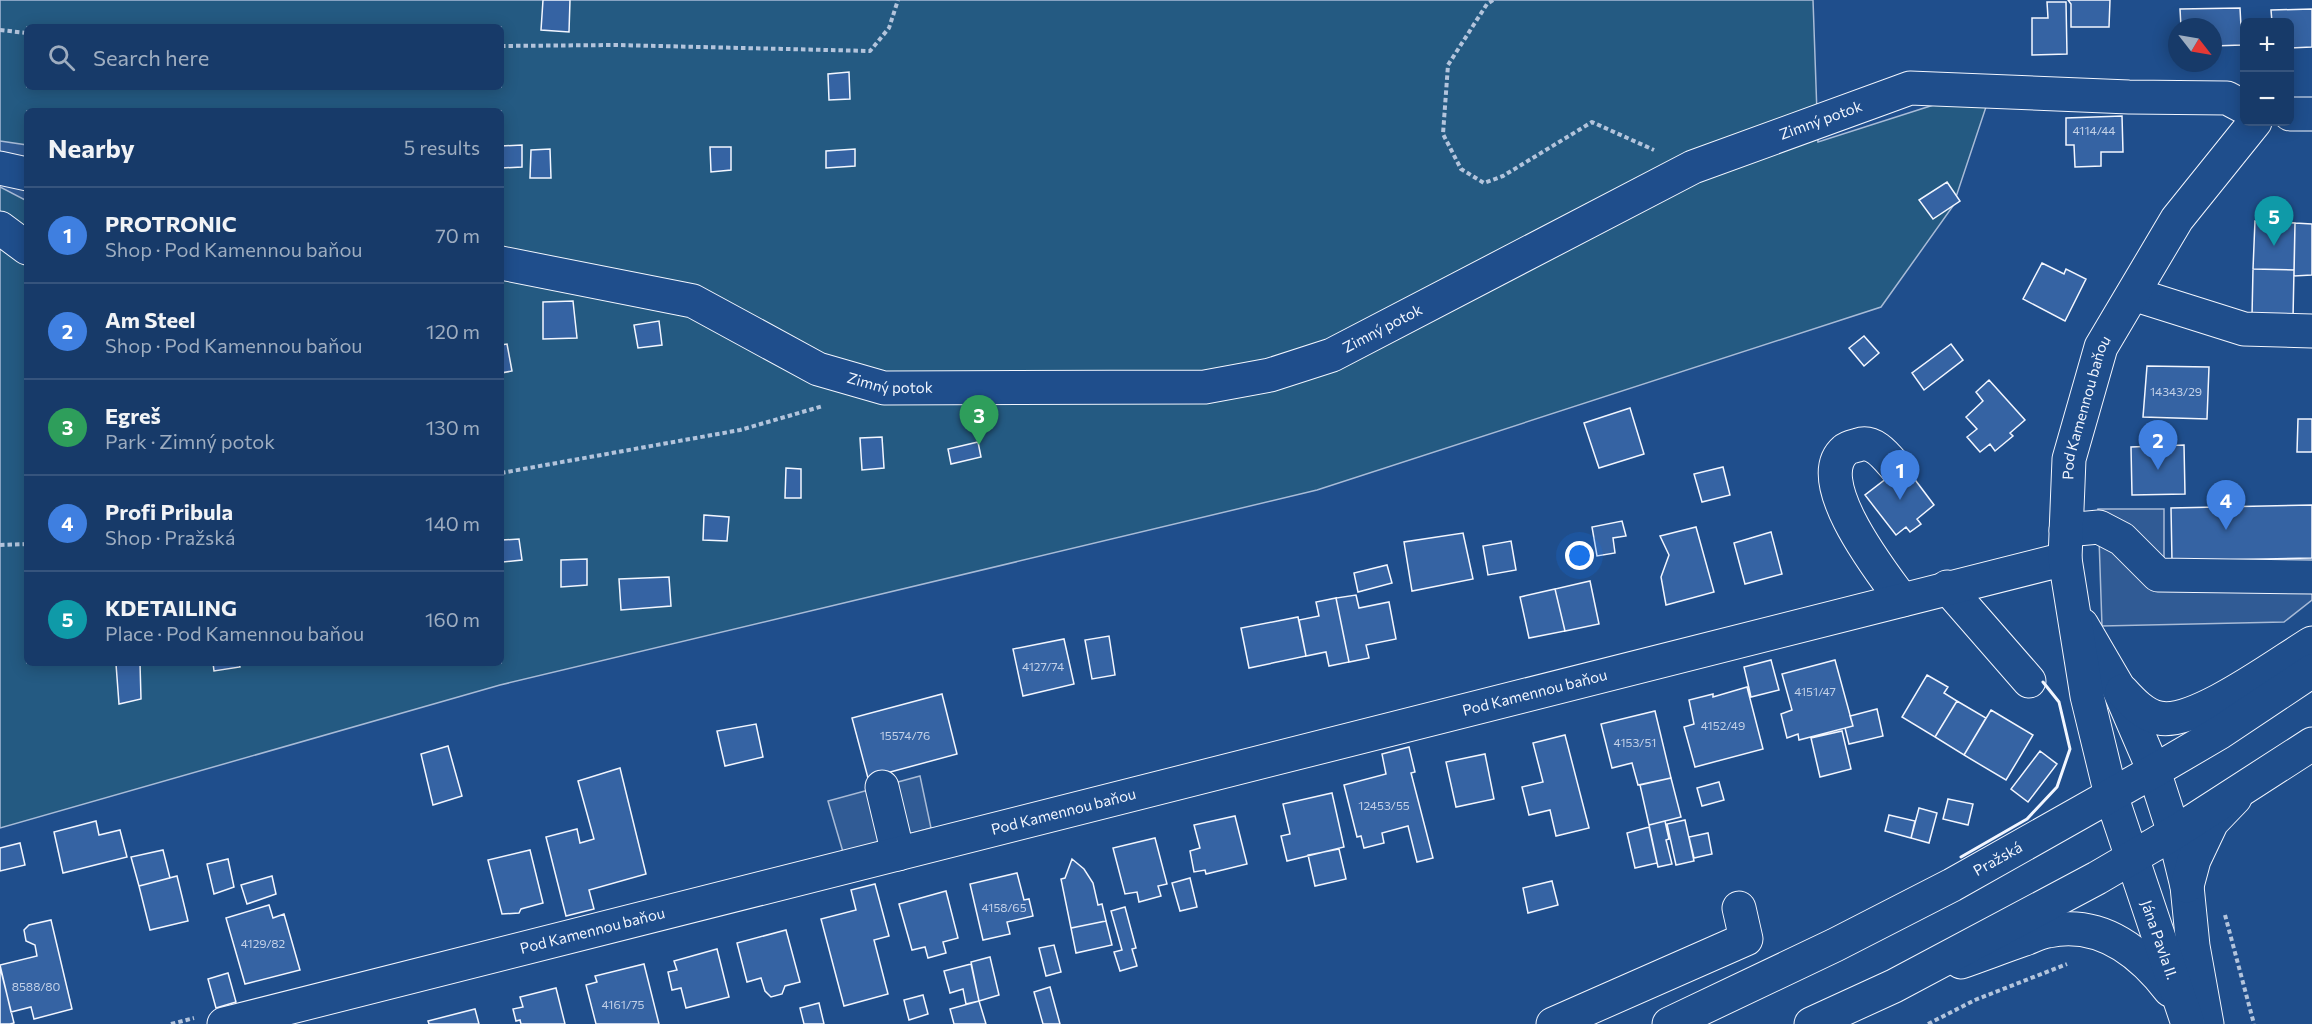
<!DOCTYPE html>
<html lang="en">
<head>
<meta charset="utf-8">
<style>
  :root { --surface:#173a69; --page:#244571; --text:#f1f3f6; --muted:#9eadc0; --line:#36547d; --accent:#ffb74d }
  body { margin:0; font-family:Commissioner,sans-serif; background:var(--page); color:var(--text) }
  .controls { position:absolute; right:18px; top:18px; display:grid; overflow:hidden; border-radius:9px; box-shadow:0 3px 15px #0003 }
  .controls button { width:54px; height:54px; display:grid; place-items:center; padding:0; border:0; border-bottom:2px solid var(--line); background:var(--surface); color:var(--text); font:30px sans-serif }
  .compass { position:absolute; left:2168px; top:18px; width:54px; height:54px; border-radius:50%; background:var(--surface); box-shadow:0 3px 15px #0003; rotate:121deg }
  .you { position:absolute; left:1580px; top:556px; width:21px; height:21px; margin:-15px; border:4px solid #fff; border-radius:50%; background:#1a73e8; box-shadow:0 0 0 9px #1a73e833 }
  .badge { display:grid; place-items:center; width:39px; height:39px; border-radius:50%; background:var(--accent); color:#fff; font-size:20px; font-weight:700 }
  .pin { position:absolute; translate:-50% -50px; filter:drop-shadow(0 2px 3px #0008) }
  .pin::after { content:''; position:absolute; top:32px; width:21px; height:18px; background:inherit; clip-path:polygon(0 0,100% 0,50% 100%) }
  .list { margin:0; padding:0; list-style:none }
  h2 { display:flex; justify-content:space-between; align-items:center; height:78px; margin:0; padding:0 24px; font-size:26px }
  h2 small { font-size:20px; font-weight:400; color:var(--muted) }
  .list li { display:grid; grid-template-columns:39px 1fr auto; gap:18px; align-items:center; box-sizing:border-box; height:96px; padding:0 24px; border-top:2px solid var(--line) }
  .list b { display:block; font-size:22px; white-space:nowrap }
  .list p { margin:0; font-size:20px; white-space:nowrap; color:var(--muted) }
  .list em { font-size:20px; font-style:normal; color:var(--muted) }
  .icon { flex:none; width:33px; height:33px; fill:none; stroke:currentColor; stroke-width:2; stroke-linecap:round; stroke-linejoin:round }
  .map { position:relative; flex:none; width:2312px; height:1024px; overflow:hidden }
  .search { position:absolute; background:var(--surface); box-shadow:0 3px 15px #0003; left:24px; top:24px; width:480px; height:66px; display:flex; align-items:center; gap:15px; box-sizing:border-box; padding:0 21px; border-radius:9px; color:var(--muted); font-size:22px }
  .panel { position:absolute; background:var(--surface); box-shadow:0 3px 15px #0003; left:24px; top:108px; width:480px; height:558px; border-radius:9px }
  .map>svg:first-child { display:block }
</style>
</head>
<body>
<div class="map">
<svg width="2312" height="1024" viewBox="0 0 2312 1024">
  <rect width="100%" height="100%" fill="#1f4e8c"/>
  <path fill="#245a82" stroke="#a8bbd7" stroke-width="1.5" fill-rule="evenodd" d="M0,0H1813L1818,142L1993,86L1953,206L1881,307L1317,490L500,685L0,828ZM27,27H501V87H27ZM27,111H501V663H27Z"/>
  <path fill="#305b95" stroke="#a8bbd7" stroke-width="1.5" d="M0,141L27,145V201L0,187Z
    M2098,509H2164V567L2312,563V600L2284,622L2102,626Z
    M920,776L931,828L843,852L828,801Z"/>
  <path fill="#3563a3" stroke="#f2f6ff" stroke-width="1.5" d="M543,0H570L569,32L541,30Z
    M2068,0H2110L2109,27H2071V4Z
    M2047,2H2066L2067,54L2032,55V18H2048Z
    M2240,8L2242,45L2213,46V27H2181L2180,9Z
    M2312,9V47L2290,48V22H2272L2271,10Z
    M849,72L850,99L829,100L828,74Z
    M2122,116L2123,152H2101V166L2075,167L2074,145H2066V118Z
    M522,145V167L501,168V146Z
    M710,147H731V170L711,172Z
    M550,149L551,178H530L531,150Z
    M855,149V166L826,168V151Z
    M1947,182L1960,201L1933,219L1919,200Z
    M2255,221L2295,223L2294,270L2253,269Z
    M2295,223L2312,224V275L2294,276Z
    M2042,263L2064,274L2066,269L2086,279L2065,321L2023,299Z
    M2253,269L2294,270L2293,318L2252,316Z
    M573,301L577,338L543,339V302Z
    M659,321L662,345L638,348L634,325Z
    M1864,336L1879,353L1864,366L1849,348Z
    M507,344L512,371L501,373V345Z
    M1951,344L1963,360L1924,390L1912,373Z
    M2147,366L2209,367L2207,419L2143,417Z
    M1989,380L2025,420L2010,433L2013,436L1995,451L1990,444L1980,452L1967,437L1977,429L1966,417L1983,401L1976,392Z
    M1630,408L1644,454L1599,468L1584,423Z
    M2298,419H2312V452H2297Z
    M882,437L884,468L862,470L860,438Z
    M978,442L981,457L951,464L948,449Z
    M2184,445L2185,494L2132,495L2131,447Z
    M1904,465L1934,505L1917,519L1921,524L1910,532L1906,527L1896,535L1865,495Z
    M1723,467L1730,495L1702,502L1694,474Z
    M786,468L801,469V498H785Z
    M2312,505V558L2172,561L2171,508Z
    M704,515L729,517L727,541L703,540Z
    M1622,521L1626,536L1613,538L1615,553L1597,556L1592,527Z
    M1696,527L1714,592L1666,605L1661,577L1669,555L1660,536Z
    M1771,532L1782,574L1745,584L1734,543Z
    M1463,533L1473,579L1412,591L1404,542Z
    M519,539L522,560L503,562L502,540Z
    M1511,541L1516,570L1488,575L1483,546Z
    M587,559V585L561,587V560Z
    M1387,565L1392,583L1358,592L1354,573Z
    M669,577L671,606L621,610L619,579Z
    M1590,581L1599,624L1565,631L1555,589Z
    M1555,589L1565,631L1529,638L1520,597Z
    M1356,595L1359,608L1389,602L1396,639L1366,645L1369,658L1349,662L1336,598Z
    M1336,598L1349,662L1329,666L1326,652L1306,656L1299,620L1319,616L1316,602Z
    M1298,617L1306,656L1249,668L1241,628Z
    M1109,636L1115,675L1092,679L1085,640Z
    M1064,639L1074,684L1023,696L1013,649Z
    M1771,660L1779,690L1751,697L1744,667Z
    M1835,660L1853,726L1799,740L1798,734L1787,738L1781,714L1792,710L1782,674Z
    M140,663L141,699L119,704L116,664Z
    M213,663H239L240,667L214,671Z
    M1927,675L1948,687L1944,693L1957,701L1935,737L1902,717Z
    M1747,687L1763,749L1695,767L1684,727L1694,724L1689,700L1713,694V697Z
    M942,694L957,754L868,778L852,718Z
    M1957,701L1986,718L1964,755L1935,737Z
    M1877,709L1883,736L1849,744L1845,728L1853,726L1850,716Z
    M1991,710L2033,735L2006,780L1964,755Z
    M1655,711L1671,778L1638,785L1632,763L1612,768L1601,724Z
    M756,724L763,757L725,766L717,731Z
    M1842,731L1851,769L1820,777L1811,738Z
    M1565,735L1589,828L1556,836L1550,810L1529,815L1522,787L1543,782L1533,743Z
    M448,746L462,796L433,805L421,754Z
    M1409,747L1415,772L1411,773L1433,858L1417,862L1408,826L1382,833L1384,843L1364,848L1361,836L1357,837L1344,785L1386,774L1382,754Z
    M2040,751L2057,764L2028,802L2011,789Z
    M1485,754L1494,799L1456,807L1446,762Z
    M620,768L646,874L589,890L594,909L566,916L546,837L577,829L580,843L594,839L578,781Z
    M1671,778L1681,817L1649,825L1640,785Z
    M1719,782L1724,800L1702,806L1697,788Z
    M1332,793L1344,847L1287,861L1281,836L1290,834L1283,804Z
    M1948,799L1973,804L1968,825L1943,819Z
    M1919,808L1937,813L1929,843L1911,838Z
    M1889,815L1915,821L1911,838L1885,831Z
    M1235,816L1247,864L1206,874L1205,870L1194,872L1190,851L1200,848L1194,825Z
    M1685,820L1694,861L1676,865L1667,824Z
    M96,821L99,835L120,830L127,857L63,873L54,832Z
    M1665,821L1669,839L1666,840L1672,864L1658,867L1649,825Z
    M1649,827L1657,863L1635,868L1627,833Z
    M1708,833L1712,854L1694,858L1689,837Z
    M1155,838L1167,884L1158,886L1161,896L1139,902L1137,892L1125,894L1113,848Z
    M20,843L25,865L0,871V848Z
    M1339,849L1346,879L1315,886L1308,855Z
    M163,850L170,878L139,886L131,857Z
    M530,850L543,903L521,909L519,913L502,914L488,860Z
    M228,859L234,887L214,894L207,864Z
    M1072,859L1084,869L1093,883L1098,905L1102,904L1106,921L1071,928L1061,879L1065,878Z
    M1017,873L1024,900L1029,899L1033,916L1007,922L1010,934L983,940L970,884Z
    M177,876L188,921L150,930L139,886Z
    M272,876L276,894L247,904L241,885Z
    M1190,878L1197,907L1180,911L1172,883Z
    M1552,881L1558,905L1528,913L1523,888Z
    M875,884L889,936L874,940L888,994L844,1006L821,919L856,910L851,890Z
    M946,891L958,938L943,942L946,953L928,958L925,947L912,950L899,904Z
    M269,905L273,918L284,914L300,970L245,984L226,918Z
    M1125,907L1136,948L1132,949L1137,966L1120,971L1114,952L1122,950L1111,911Z
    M51,920L72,1009L34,1019L31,1007L11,1012L0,965L37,956L35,945L26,941L24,930L29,925Z
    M1106,921L1112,945L1076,953L1071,928Z
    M786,930L800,982L785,986L782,994L771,997L765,991L761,978L747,982L737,943Z
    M1054,945L1061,972L1046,976L1039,948Z
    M717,949L729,997L686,1008L681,988L672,990L668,972L677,970L674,961Z
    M990,957L999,995L979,1001L971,962Z
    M644,964L659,1024H596L586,985L597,982L595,976Z
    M971,964L979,1001L966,1004L963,989L950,993L944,971Z
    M0,967L14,1023L10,1024H0Z
    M228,973L236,1002L216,1008L208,979Z
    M1050,987L1060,1024H1043L1034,992Z
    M556,988L565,1024H521L520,1020L516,1021L513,1009L523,1007L520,997Z
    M923,995L928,1014L909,1020L904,1000Z
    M979,1001L986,1024H954L950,1009Z
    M819,1003L824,1024H804L800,1008Z
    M475,1009L479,1024H429L428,1021Z"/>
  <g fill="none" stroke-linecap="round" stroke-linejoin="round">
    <g stroke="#f2f6ff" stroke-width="35">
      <g id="minor">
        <path d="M2290,114H2312"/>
        <path d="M0,168L27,174"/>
        <path d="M0,228L27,248"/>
        <path id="s1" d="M501,263L693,301L818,369L884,388L1205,387L1270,375L1332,355L1693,167L1910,88L2129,97L2227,98L2244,107"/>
        <path d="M2133,294L2244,329L2312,331"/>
        <path d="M1898,470C1888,459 1875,439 1858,445C1854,446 1848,447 1845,450C1809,481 1883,574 1902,600"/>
        <path d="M2066,530L2099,527L2122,539L2158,575L2312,577"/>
        <path d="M1947,587L2029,681"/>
        <path d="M2082,625L2117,685L2154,771L2174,833L2187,886L2193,946L2207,1024"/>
        <path d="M2122,691C2132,702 2144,715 2159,718C2195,726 2280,662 2312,643"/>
        <path d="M882,787L898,854"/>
        <path d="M2187,886L2194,860L2212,822L2235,798"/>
        <path d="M1961,962C1981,955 2002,947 2022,940C2031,937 2040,932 2048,931C2100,920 2140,951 2170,990"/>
        <path id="s2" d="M224,1024L2065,559"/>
        <path d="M1553,1024L1746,939L1739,908"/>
        <path id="s3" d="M2188,1024L2111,795L2087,696L2065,559L2069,459L2101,347L2177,219L2255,122"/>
      </g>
    </g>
    <g stroke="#f2f6ff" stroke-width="35">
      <g id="major">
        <path id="s4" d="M1669,1024L1835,945L1952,885L2154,771L2219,733L2312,671"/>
        <path d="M1811,1024L1894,986L2097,878L2174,833L2312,744"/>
      </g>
    </g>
    <path stroke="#b3c4dc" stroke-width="4" stroke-dasharray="4.5 3" stroke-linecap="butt" d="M1493,0L1487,4L1448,65L1443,134L1461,169L1484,183L1503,176L1592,122L1654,150
      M0,30L27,33
      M501,46L616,45L870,51L889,28L898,0
      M501,473L740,430L823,406
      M0,545L27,544
      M2225,915L2254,1024
      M171,1024L194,1018
      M1928,1024L1975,1000L2067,964"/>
    <use href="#minor" stroke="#1f4e8c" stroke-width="33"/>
    <use href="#major" stroke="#1f4e8c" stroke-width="33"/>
    <path stroke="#f2f6ff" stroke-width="3" d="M1961,857L2027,819L2057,787L2070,749L2059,702L2043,682"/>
  </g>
  <g text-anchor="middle" stroke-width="4.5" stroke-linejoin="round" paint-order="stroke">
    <g font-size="12" fill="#c3d1e8">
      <text x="2094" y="135">4114/44</text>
      <text x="2176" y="396">14343/29</text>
      <text x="1043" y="671">4127/74</text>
      <text x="1815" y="696">4151/47</text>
      <text x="1723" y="730">4152/49</text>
      <text x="905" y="740">15574/76</text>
      <text x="1635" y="747">4153/51</text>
      <text x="1384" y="810">12453/55</text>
      <text x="1004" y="912">4158/65</text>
      <text x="263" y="948">4129/82</text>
      <text x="36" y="991">8588/80</text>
      <text x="623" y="1009">4161/75</text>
    </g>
    <g font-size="15" fill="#f2f6ff" stroke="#1f4e8c">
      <text dy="5" stroke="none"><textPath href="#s1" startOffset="1402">Zimný potok</textPath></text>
      <text dy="5" stroke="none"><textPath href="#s1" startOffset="916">Zimný potok</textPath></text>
      <text dy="5" stroke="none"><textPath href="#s1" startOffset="412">Zimný potok</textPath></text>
      <text dy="5" stroke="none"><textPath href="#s3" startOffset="636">Pod Kamennou baňou</textPath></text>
      <text dy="5" stroke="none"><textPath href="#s2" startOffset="1352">Pod Kamennou baňou</textPath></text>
      <text dy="5" stroke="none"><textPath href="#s2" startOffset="866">Pod Kamennou baňou</textPath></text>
      <text dy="5" stroke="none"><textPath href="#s4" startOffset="368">Pražská</textPath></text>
      <text dy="5" stroke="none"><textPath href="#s2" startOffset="380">Pod Kamennou baňou</textPath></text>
      <text transform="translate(2159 940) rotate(71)" y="5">Jána Pavla II.</text>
    </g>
  </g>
</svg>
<div class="controls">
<button>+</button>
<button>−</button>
</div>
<svg class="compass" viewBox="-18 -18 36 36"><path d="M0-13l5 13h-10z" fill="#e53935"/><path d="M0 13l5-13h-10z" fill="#9eadc0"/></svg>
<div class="you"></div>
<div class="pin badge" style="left:1900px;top:500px;background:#3f7fe0">1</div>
<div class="pin badge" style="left:2158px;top:470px;background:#3f7fe0">2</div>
<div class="pin badge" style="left:979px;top:445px;background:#2e9e5b">3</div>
<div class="pin badge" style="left:2226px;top:530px;background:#3f7fe0">4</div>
<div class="pin badge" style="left:2274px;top:246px;background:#0f9aa8">5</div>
<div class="search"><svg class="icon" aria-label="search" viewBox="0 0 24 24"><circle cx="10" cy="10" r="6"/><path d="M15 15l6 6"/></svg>Search here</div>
<section class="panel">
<h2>Nearby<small>5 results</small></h2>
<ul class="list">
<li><span class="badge" style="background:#3f7fe0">1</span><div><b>PROTRONIC</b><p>Shop · Pod Kamennou baňou</p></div><em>70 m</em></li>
<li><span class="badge" style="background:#3f7fe0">2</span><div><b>Am Steel</b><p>Shop · Pod Kamennou baňou</p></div><em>120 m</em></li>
<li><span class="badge" style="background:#2e9e5b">3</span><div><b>Egreš</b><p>Park · Zimný potok</p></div><em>130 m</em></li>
<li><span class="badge" style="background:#3f7fe0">4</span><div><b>Profi Pribula</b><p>Shop · Pražská</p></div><em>140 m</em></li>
<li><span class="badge" style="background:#0f9aa8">5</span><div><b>KDETAILING</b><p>Place · Pod Kamennou baňou</p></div><em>160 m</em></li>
</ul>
</section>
</div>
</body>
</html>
